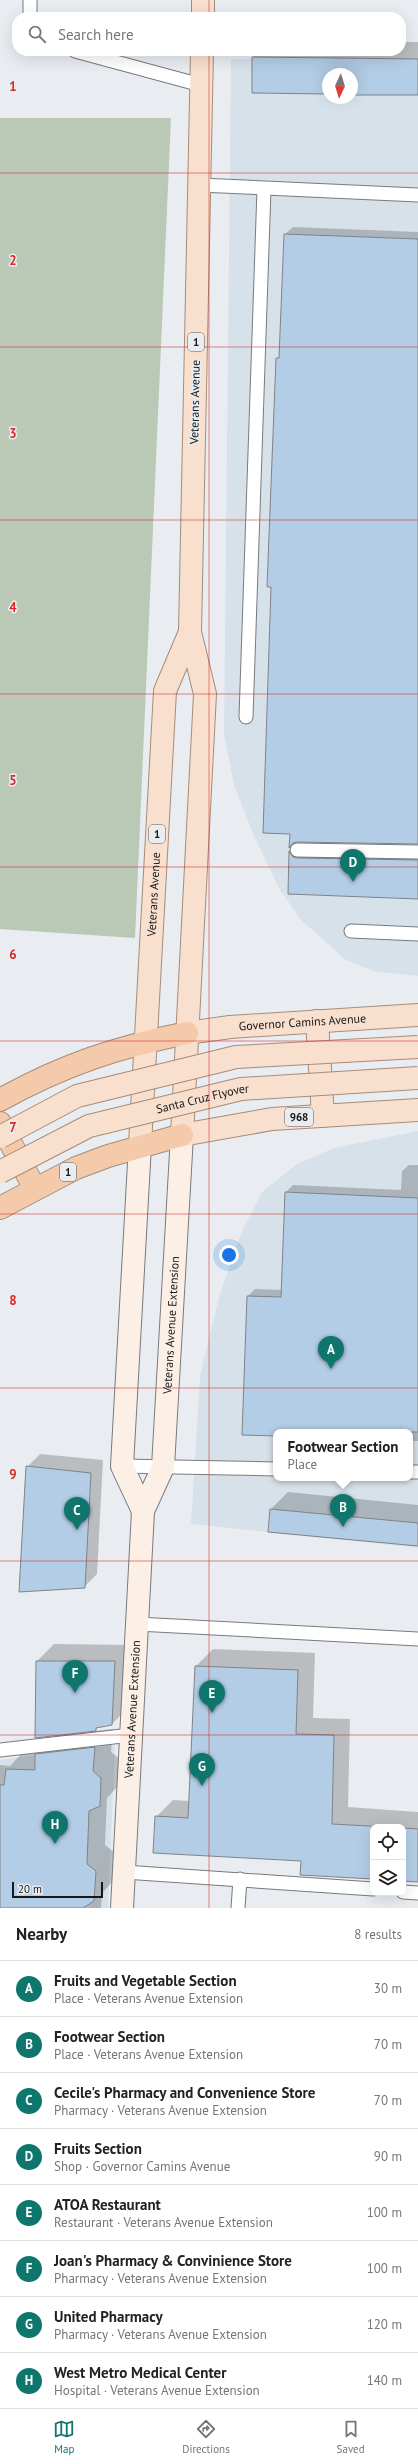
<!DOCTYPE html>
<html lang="en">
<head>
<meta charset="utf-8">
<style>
  :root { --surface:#fff; --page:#f6f6f6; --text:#222; --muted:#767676; --line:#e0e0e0; --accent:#0f766e }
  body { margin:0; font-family:"PT Sans",sans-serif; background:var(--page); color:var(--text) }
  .controls { position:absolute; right:12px; bottom:12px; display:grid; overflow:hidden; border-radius:8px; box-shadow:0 4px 16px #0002 }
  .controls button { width:36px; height:36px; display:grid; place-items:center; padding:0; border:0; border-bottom:1px solid var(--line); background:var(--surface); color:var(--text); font:20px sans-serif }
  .compass { position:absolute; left:322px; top:68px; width:36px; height:36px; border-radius:50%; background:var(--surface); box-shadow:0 4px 16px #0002; rotate:184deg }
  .scale { position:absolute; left:12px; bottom:10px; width:91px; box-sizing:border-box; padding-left:4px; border:2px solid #171819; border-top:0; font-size:11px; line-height:14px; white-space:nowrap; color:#171819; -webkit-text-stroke:3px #e9edf1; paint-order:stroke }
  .you { position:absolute; left:229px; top:1255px; width:14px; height:14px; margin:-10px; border:3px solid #fff; border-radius:50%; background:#1a73e8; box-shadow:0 0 0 6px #1a73e833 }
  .badge { display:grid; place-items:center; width:26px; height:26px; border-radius:50%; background:var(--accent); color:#fff; font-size:13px; font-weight:700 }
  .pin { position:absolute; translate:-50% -33px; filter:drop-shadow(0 1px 2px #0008) }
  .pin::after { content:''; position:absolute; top:21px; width:14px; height:12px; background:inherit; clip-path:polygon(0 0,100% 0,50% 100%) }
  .popup { position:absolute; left:273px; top:1429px; width:140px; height:52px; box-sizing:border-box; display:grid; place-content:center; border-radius:8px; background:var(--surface); filter:drop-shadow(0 1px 3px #0005); font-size:13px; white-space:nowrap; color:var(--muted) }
  .popup b { font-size:15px; color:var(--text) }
  .popup::after { content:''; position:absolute; left:50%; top:100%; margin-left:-8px; border:8px solid transparent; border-top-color:var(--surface) }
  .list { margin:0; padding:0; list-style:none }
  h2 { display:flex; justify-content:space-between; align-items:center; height:52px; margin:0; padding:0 16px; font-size:17px }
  h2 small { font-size:13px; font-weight:400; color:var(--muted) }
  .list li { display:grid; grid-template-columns:26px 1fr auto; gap:12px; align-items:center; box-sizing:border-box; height:56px; padding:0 16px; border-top:1px solid var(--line) }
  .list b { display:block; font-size:15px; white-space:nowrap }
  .list p { margin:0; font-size:13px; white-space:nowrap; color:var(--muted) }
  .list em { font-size:13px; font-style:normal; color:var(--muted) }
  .icon { flex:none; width:22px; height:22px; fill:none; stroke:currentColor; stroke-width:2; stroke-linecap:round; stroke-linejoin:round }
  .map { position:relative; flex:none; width:418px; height:1908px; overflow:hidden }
  .search { position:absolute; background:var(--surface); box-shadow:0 4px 16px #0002; left:12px; right:12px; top:12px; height:44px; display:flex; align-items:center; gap:10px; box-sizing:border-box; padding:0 14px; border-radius:16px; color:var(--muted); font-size:15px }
  .sheet { height:500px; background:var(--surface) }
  nav { display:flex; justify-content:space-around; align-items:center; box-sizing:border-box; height:56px; border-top:1px solid var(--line); background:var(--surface); font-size:11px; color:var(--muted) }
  nav a { display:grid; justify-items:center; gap:2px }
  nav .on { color:var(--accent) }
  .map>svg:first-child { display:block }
</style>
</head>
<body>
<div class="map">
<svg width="418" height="1908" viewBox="0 0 418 1908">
  <rect width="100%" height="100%" fill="#e9edf1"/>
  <path fill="#d7e1ea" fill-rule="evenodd" d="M418,58V976L373,971L346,960L301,920L280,890L254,836L234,785L224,734L231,59ZM328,74H352V98H328Z
    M418,1131V1548L191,1524L200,1376L219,1297L242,1231L262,1192L297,1164L334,1148ZM276,1432H410V1478H276Z
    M115,1745L108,1908H0V1760Z"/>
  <path fill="#bac8b6" d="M0,118H171L135,938L0,929Z"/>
  <path fill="#0003" d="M401,42H418V95L352,94V74H328V93L253,57L260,51H401Z
    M293,227L418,232V843L294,842L291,846L272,586L277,359L280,355L285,234Z
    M297,845L418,853V898L289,893L290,852Z
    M409,1165H418V1441H410V1432L243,1434L248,1296L255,1289L282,1290L286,1192L293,1185L401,1190L402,1171Z
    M40,1454L103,1460L97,1574L84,1587L27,1467Z
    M288,1492L418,1505V1545L271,1509Z
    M54,1644L131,1645L129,1707L112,1724L99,1726L94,1731L113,1729L111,1752L120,1759L118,1786L107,1798L105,1845L114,1852L113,1881L102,1893L101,1908H0V1765L10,1766L25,1750L39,1751L56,1735L37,1661Z
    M213,1649L315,1653L313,1718L350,1719L348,1807L418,1812V1881L403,1880V1827H373V1878L302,1860L156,1817L173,1800L189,1801L196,1666Z"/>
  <path fill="#b3cde6" stroke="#808386" d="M252,57L418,59V95H352V74H328V94L252,93Z
    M284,234L418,239V844L297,842L293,843L289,848L290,834L263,833L271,587H267L276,358H279Z
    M289,851L293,857L297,858L418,860V899L288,894Z
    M285,1192L418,1198V1432H276V1436L242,1435L247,1296L281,1297Z
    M26,1466L91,1473L85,1588L19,1592Z
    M270,1509L418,1523V1546L268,1532Z
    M36,1661H115L112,1725L96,1728V1731L35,1738Z
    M195,1666L298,1670L296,1734L334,1735L332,1824L386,1827H373V1879L300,1875L301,1861L153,1853L155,1816L188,1818Z
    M95,1747L93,1771L101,1778L100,1806L89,1811L87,1864L96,1871L94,1901L83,1908H0V1785H4L6,1769L35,1770V1754Z
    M403,1828L418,1829V1882L403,1881Z"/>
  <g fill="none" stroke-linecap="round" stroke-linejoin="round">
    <g stroke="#777b7e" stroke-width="15">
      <path id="lane" d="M30,0V17
        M75,51L201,85
        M199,185L418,195
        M246,717L264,189
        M297,850L418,852
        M351,931L418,934
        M122,1466L276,1469
        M410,1472H418
        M137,1624L418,1639
        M0,1750L131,1735
        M124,1872L373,1889
        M403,1892L418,1893
        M238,1908L240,1879"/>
    </g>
    <g stroke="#777b7e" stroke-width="24">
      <g id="secondary">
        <path d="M140,1145L122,1466L143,1511"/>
        <path id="s1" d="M122,1908L143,1511L163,1467L182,1135"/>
      </g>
    </g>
    <g stroke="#a78c78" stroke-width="24">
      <g id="primary">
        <path d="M203,17V0"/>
        <path d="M202,51L190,632L205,694L182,1135L272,1119L418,1110"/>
        <path d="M317,1021L323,1116"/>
        <path id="s2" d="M187,1033L230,1027L418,1015"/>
        <path id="s3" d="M140,1145L165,691L190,632"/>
      </g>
    </g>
    <g stroke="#a78c78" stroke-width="24">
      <path id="highway" d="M0,1100C63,1065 117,1047 187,1033
        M0,1123L35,1189
        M0,1208L76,1168L108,1156L182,1135"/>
    </g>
    <use href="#lane" stroke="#fff" stroke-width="13"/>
    <use href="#secondary" stroke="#fcefe6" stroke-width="22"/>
    <use href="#primary" stroke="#f9dfcd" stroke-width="22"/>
    <use href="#highway" stroke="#f5caab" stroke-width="22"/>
    <g stroke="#a78c78" stroke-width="24" stroke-linecap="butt">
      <g id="primary-bridge">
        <path d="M0,1137L77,1096L236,1057L418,1047"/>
        <path id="s4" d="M0,1172L89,1126L241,1089L418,1078"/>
      </g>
    </g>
    <use href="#primary-bridge" stroke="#f9dfcd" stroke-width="22"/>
  </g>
  <path fill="none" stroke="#d62828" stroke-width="1" stroke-opacity="0.55" d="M209,0V17M209,51V1908M0,173H418M0,347H418M0,520H418M0,694H418M0,867H418M0,1041H418M0,1214H418M0,1388H418M0,1561H418M0,1735H418"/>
  <g text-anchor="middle" stroke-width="3" stroke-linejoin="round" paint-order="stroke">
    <g fill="#e9edf1" stroke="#56585a" stroke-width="1">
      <rect x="188" y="333" width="16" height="18" rx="3"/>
      <rect x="149" y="825" width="16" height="18" rx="3"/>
      <rect x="285" y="1108" width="28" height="18" rx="3"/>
      <rect x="60" y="1163" width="16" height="18" rx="3"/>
    </g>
    <g font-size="11" font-weight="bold" fill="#171819">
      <text x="196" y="346">1</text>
      <text x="157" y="838">1</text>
      <text x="299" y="1121">968</text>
      <text x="68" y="1176">1</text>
    </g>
    <g font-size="12" fill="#171819" stroke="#e9edf1">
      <text transform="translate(195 402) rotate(-89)" y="4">Veterans Avenue</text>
      <text dy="4" stroke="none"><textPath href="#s3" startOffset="251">Veterans Avenue</textPath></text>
      <text dy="4" stroke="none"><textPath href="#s2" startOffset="116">Governor Camins Avenue</textPath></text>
      <text dy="4" stroke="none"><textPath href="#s4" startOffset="217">Santa Cruz Flyover</textPath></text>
      <text dy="4" stroke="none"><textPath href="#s1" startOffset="588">Veterans Avenue Extension</textPath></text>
      <text dy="4" stroke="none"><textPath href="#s1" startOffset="199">Veterans Avenue Extension</textPath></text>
    </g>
  </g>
  <g font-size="13" text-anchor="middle" font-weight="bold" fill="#d62828" stroke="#e9edf1" stroke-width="3" stroke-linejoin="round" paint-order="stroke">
    <text x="13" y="91">1</text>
    <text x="13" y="265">2</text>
    <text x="13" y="438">3</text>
    <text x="13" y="612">4</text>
    <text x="13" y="785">5</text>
    <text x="13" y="959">6</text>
    <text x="13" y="1132">7</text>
    <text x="13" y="1305">8</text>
    <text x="13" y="1479">9</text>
  </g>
</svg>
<div class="controls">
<button><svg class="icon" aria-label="locate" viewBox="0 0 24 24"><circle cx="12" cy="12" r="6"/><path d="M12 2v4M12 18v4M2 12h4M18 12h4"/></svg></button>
<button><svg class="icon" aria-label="layers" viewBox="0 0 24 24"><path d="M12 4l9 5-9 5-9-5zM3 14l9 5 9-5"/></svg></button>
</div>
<svg class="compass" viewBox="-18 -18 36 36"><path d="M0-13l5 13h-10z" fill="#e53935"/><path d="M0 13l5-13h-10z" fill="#767676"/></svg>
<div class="scale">20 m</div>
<div class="you"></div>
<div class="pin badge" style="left:331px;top:1369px">A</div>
<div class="pin badge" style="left:343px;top:1527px">B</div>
<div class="popup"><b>Footwear Section</b>Place</div>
<div class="pin badge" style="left:77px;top:1530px">C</div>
<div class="pin badge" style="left:353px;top:882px">D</div>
<div class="pin badge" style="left:212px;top:1713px">E</div>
<div class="pin badge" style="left:75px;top:1693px">F</div>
<div class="pin badge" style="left:202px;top:1786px">G</div>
<div class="pin badge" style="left:55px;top:1844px">H</div>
<div class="search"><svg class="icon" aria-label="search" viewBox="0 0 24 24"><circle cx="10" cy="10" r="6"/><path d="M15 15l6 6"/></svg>Search here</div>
</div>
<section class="sheet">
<h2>Nearby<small>8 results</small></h2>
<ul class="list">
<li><span class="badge">A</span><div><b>Fruits and Vegetable Section</b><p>Place · Veterans Avenue Extension</p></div><em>30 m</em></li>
<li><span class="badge">B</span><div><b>Footwear Section</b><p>Place · Veterans Avenue Extension</p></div><em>70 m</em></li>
<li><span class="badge">C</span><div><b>Cecile's Pharmacy and Convenience Store</b><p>Pharmacy · Veterans Avenue Extension</p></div><em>70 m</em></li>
<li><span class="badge">D</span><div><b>Fruits Section</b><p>Shop · Governor Camins Avenue</p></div><em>90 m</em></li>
<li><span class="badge">E</span><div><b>ATOA Restaurant</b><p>Restaurant · Veterans Avenue Extension</p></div><em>100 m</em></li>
<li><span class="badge">F</span><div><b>Joan's Pharmacy &amp; Convinience Store</b><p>Pharmacy · Veterans Avenue Extension</p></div><em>100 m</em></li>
<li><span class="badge">G</span><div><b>United Pharmacy</b><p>Pharmacy · Veterans Avenue Extension</p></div><em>120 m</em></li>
<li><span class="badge">H</span><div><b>West Metro Medical Center</b><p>Hospital · Veterans Avenue Extension</p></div><em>140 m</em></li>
</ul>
</section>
<nav>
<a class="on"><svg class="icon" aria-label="map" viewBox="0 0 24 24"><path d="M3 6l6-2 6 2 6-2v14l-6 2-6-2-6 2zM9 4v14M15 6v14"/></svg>Map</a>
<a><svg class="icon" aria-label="directions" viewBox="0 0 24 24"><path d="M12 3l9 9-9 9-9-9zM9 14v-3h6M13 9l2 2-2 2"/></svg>Directions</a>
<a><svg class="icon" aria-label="saved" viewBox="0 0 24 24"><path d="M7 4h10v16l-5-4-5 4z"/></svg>Saved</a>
</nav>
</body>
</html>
